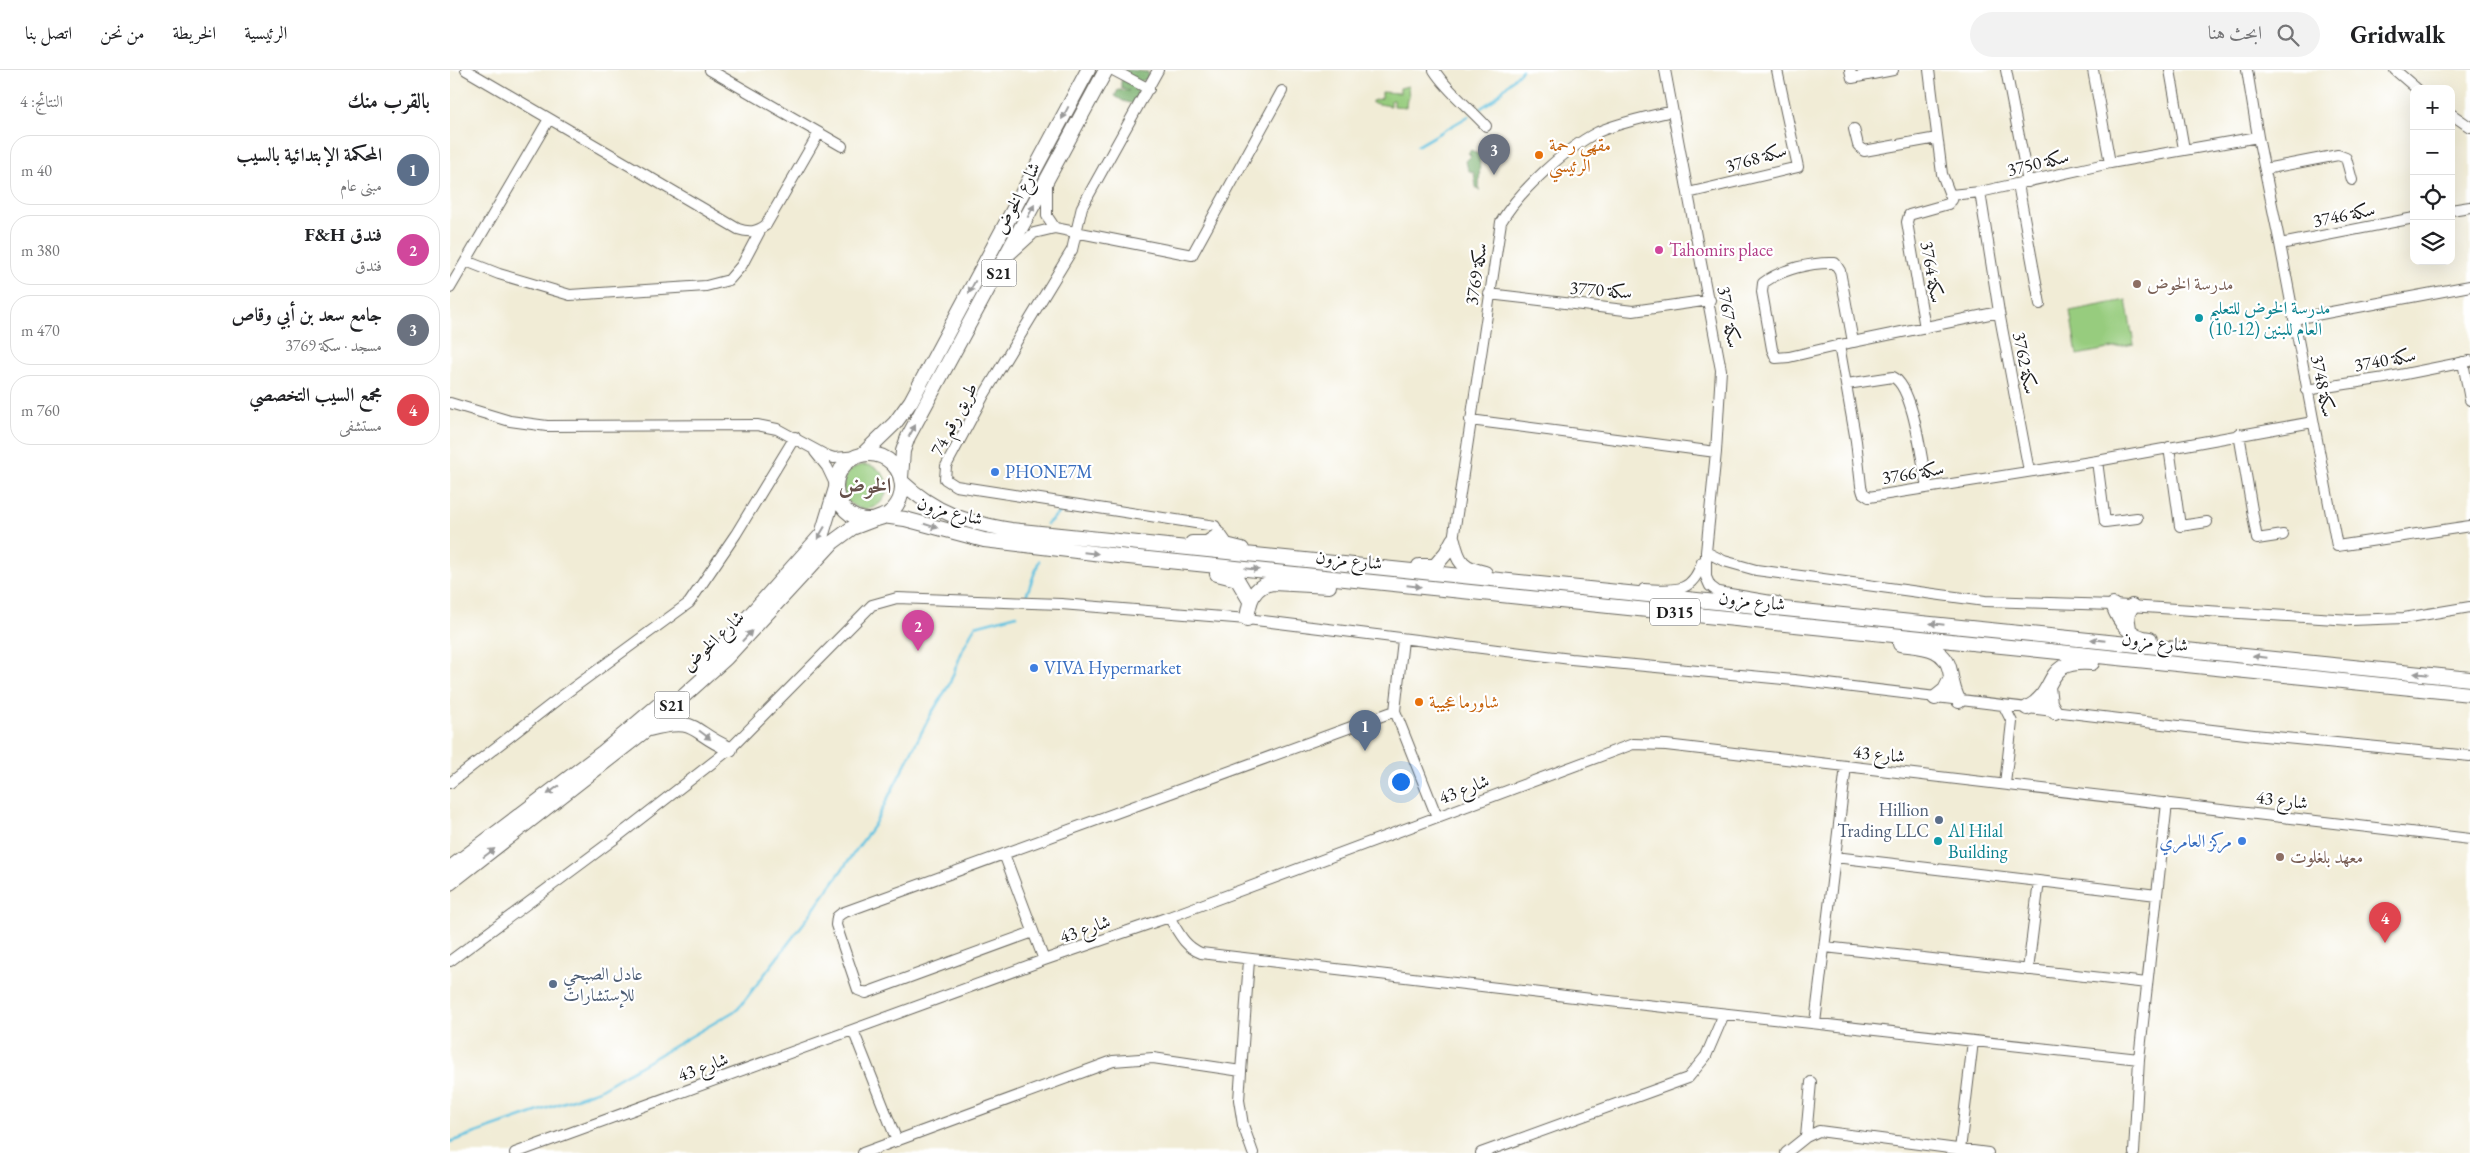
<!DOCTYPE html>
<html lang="ar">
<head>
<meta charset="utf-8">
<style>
  :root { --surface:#fff; --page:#f2f2f2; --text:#202124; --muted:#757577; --line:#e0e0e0; --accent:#d1495b }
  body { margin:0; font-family:"EB Garamond",Amiri,serif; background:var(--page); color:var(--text); direction:rtl }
  .controls { position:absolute; right:15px; top:15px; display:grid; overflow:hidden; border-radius:10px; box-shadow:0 5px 20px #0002 }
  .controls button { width:45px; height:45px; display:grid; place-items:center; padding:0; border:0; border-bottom:1px solid var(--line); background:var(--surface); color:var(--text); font:25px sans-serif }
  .you { position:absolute; left:950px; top:711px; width:18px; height:18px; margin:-12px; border:4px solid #fff; border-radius:50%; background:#1a73e8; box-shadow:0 0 0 8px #1a73e833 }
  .badge { display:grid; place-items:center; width:32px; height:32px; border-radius:50%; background:var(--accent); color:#fff; font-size:16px; font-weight:700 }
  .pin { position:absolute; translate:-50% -41px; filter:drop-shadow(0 1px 2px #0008) }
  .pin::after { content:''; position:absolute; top:26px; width:18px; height:15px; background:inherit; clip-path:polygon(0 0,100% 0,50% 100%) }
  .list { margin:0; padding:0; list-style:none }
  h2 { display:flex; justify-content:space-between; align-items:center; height:65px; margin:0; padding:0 20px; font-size:21px }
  h2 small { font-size:16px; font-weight:400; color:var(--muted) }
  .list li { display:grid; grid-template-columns:32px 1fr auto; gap:15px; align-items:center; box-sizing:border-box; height:70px; margin:0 10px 10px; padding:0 10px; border:1px solid var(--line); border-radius:20px }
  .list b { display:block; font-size:19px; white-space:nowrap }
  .list p { margin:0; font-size:16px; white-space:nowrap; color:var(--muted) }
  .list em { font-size:16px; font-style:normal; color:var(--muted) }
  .icon { flex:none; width:28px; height:28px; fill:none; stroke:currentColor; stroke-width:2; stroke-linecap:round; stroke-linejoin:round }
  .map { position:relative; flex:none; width:2020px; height:1083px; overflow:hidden; direction:ltr }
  header { display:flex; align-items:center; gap:30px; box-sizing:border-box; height:70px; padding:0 25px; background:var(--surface); border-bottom:1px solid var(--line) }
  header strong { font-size:24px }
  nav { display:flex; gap:28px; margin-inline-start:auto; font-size:18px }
  .search { width:350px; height:45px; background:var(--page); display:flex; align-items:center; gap:12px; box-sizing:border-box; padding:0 18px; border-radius:28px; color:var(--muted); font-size:19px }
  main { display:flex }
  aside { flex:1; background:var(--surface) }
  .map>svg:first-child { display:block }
</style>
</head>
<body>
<header>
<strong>Gridwalk</strong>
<div class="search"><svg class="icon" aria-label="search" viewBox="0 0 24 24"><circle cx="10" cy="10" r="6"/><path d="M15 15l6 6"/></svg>ابحث هنا</div>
<nav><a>الرئيسية</a><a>الخريطة</a><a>من نحن</a><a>اتصل بنا</a></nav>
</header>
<main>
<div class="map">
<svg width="2020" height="1083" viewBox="0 0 2020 1083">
  <rect width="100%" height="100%" fill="#fff"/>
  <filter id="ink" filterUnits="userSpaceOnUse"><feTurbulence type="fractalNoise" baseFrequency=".02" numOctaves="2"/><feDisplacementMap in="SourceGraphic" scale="10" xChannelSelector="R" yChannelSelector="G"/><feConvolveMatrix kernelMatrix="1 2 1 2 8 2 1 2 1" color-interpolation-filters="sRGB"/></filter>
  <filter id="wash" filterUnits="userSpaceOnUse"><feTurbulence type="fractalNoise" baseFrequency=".0096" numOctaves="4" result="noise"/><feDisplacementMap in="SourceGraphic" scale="20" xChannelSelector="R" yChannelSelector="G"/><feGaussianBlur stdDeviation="1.12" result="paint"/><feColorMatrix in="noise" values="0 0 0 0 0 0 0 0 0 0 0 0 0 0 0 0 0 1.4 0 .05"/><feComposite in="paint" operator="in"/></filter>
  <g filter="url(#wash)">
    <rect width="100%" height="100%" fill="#f1ecd6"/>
    <path fill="#97cc7e" stroke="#5a744d" d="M958,16L959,28L957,29L956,37L944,36V30H941V36L922,33V31L932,28V22L950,23V18Z
      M1676,230L1684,274L1627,285L1620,241Z
      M393 417a22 22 0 1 1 44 0a22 22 0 1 1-44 0Z"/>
    <path fill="#79b06d" stroke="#4a6644" d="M676,0L698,2V9L691,11L692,20L687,22V29L684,34L673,31L665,26L668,20L679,21L671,17V12Z
      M1021,80L1030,85L1029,121L1026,117L1024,103L1018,100L1016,91L1021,86L1018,83Z"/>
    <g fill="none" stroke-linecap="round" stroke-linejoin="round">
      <path stroke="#62c3e1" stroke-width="2.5" d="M1031,38L1043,30L1072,0
        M967,76L1019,46
        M597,454L611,441
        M575,529L589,491
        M0,1072L149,1020L288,939L356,850L424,755L481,644L499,615L513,579L525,556L567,545"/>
    </g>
  </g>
  <g filter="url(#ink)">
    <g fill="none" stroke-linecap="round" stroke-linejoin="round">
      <g stroke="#67655d" stroke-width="12">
        <path id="minor" d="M16,0L288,159C299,163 307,162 316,155L369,63
          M260,0L392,76
          M663,0L699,19
          M708,0L632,137L622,180L534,325L496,396L495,409L506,416L765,456L769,465
          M984,0C998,22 1019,37 1036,56
          M1215,0L1271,300L1266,382L1256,482V507L1260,516L1268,522L1327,532
          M1400,0L1402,8L1443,0
          M1556,0L1578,112
          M1643,0L1660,93
          M1720,0L1734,79
          M1797,0L1808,67L1830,174L1887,476L2020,456
          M1945,0L1967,19
          M2001,44L2020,57
          M1404,59L1408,75L1414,81L1487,68
          M1815,99L1888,85L1896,88L1902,110
          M597,112V146L605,158
          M1568,114L1590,234
          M1530,122L1549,242L1579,401
          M1238,123L1348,97L1327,0
          M1501,125L1530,122L1660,93L1808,67
          M2001,140L2020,137
          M1830,174L1964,148
          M561,184L584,163L605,158L742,185L832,21
          M16,191L49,204L120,225L256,216L279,210L292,195L311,159
          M0,218L99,49
          M1039,224L1183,241L1260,230
          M1844,249L2020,216
          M1475,258L1457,152L1459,145L1498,134L1502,130L1492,104L1479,0
          M1403,272L1390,201L1385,193C1361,192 1332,199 1313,213L1312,222L1322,279L1326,288L1339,287L1403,272L1549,242
          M1389,275L1406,371L1411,416L1413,423L1419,427L1647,391L1863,352
          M2013,292L2020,330
          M1397,314L1443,307C1464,317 1472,394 1477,417
          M1856,320L1935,308L2020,291
          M0,333L60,351L97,356L307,355L327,359L375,385L384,388L409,386
          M1020,350L1266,382
          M1789,364L1807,469L1833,465
          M1719,377L1730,456L1757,452
          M365,382L377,397L386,416
          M1647,391L1655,452L1687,448
          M1003,470L1051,152C1069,121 1116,78 1148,62C1171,52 1198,47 1222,41
          M1256,482L1274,491L1306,500L1535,531L1663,535L1901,550L1954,548L2020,537
          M1194,519C1223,520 1242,525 1252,492
          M953,570L945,641L987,747
          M1554,636L1562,652L1555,714
          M0,713L112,626L239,533L286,464L345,367
          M554,784L594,890
          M1385,787L1707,825
          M719,847C729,863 734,876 751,883L1141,929L1689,989
          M583,862L416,923L408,920L386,855L387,847L392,843L945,641
          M1375,877L1697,913
          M799,890L789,1030L793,1055L803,1083
          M0,891L163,770L280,679L422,535L447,528L611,534L797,549L1121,589L1344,610L1804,665L2020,686
          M1578,900L1589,811
          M1365,953L1396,696
          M403,960L447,1071
          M1356,1067L1369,1061L1538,1083
          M1510,1080L1523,971
          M65,1083L594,890L719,847L1183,674L1216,675L2020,769
          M413,1083L663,991L703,988L791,1001
          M1031,1083L1238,1008L1256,986L1274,944
          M1336,1083L1356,1067L1361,1012
          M1684,1083L1689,989L1717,733"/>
      </g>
      <g stroke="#67655d" stroke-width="16">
        <path id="major" d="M386 417a33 33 0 1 1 66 0a33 33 0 1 1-66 0Z
          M412,385L445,353L461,331L638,0
          M451,408L453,381L458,367L656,0
          M451,411C486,444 515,452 561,460L2020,609
          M433,446L455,449L534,470L669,486L2020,624
          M1003,470C1008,492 1012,498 1035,503
          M742,473H757L769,465L776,475L792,479
          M969,496H985L996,483L1003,470
          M767,504L787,509L800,531
          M1663,535C1669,552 1681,568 1700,569
          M797,549C799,532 803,515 823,513L879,516
          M1679,559L1677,545L1682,536
          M1450,574C1471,577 1495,576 1500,601C1502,612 1503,621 1509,631
          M252,599L372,464L386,418
          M1598,617L1600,633L1605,642
          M1485,628L1495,620L1501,608
          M1577,638C1610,621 1591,589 1642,593
          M199,659C250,646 239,662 280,679
          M0,798L153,682L212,632
          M0,813L196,660L276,588L383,472L402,458L431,447"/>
      </g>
      <use href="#minor" stroke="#fff" stroke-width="10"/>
      <use href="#major" stroke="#fff" stroke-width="14"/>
    </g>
    <defs><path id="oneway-solid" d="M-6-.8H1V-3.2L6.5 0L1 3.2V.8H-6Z" transform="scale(1.25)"/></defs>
    <g fill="#999">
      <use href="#oneway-solid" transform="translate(615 43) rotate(118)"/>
      <use href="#oneway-solid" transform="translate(581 141) rotate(-62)"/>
      <use href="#oneway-solid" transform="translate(522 217) rotate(118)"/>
      <use href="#oneway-solid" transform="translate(462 361) rotate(-61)"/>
      <use href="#oneway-solid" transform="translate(481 456) rotate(18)"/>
      <use href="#oneway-solid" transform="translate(371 463) rotate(121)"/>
      <use href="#oneway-solid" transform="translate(641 483) rotate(6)"/>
      <use href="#oneway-solid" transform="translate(802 499) rotate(6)"/>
      <use href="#oneway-solid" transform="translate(964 516) rotate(6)"/>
      <use href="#oneway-solid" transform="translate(1487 554) rotate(-174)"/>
      <use href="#oneway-solid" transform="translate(297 566) rotate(-47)"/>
      <use href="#oneway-solid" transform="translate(1648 570) rotate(-174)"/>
      <use href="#oneway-solid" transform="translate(1810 587) rotate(-174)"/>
      <use href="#oneway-solid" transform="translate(1971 604) rotate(-174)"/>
      <use href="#oneway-solid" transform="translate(255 665) rotate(37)"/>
      <use href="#oneway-solid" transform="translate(103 720) rotate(143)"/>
      <use href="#oneway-solid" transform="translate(39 783) rotate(-37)"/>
    </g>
  </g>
  <g fill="#e8710a" stroke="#fff" stroke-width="2">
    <circle cx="1089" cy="85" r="5"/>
    <circle cx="969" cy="632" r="5"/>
  </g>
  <circle fill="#d1479c" stroke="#fff" stroke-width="2" cx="1209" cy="180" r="5"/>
  <g fill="#8d6e63" stroke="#fff" stroke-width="2">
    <circle cx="1687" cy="214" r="5"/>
    <circle cx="1830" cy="787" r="5"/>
  </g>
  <g fill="#0f9aa8" stroke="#fff" stroke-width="2">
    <circle cx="1749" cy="248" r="5"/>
    <circle cx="1488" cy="771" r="5"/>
  </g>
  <g fill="#3f7fe0" stroke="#fff" stroke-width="2">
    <circle cx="545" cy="402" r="5"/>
    <circle cx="584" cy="598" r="5"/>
    <circle cx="1792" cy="771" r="5"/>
  </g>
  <g fill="#5c6f8a" stroke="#fff" stroke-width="2">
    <circle cx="1489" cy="750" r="5"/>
    <circle cx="103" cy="914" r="5"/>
  </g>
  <g text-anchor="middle" stroke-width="4.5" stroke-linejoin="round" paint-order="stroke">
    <g fill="#fff" stroke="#606060" stroke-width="1">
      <rect x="531.5" y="189.5" width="35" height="27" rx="4"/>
      <rect x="1200" y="528.5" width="50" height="27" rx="4"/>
      <rect x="204.5" y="621.5" width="35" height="27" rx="4"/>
    </g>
    <g font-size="16" font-weight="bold" fill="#1c1c1c">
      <text x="549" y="209">S21</text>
      <text x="1225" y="548">D315</text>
      <text x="222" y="641">S21</text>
    </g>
    <g font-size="18" fill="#c56008" stroke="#fff" text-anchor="start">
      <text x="1099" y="81">مقهي رحمة<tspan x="1099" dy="21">الرئيسي</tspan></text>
      <text x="979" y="638">شاورما عجيبة</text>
    </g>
    <g font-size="18" fill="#1c1c1c" stroke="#fff">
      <text transform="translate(1306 88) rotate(-16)" y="6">سكة 3768</text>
      <text transform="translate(1588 93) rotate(-13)" y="6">سكة 3750</text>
      <text transform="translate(567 128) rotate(-62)" y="6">شارع الخوض</text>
      <text transform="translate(1894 145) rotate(-11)" y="6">سكة 3746</text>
      <text transform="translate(1482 202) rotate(80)" y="6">سكة 3764</text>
      <text transform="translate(1026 204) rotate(-81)" y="6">سكة 3769</text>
      <text transform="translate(1151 220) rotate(5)" y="6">سكة 3770</text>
      <text transform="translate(1279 247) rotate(80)" y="6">سكة 3767</text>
      <text transform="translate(1935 290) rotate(-10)" y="6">سكة 3740</text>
      <text transform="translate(1575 293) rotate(79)" y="6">سكة 3762</text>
      <text transform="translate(1873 316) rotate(79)" y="6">سكة 3748</text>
      <text transform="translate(504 349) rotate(-62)" y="6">طريق رقم 74</text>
      <text transform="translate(1463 403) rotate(-9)" y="6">سكة 3766</text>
      <text transform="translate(500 441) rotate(15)" y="6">شارع مزون</text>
      <text transform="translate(899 490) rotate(6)" y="6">شارع مزون</text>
      <text transform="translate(1302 531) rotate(6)" y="6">شارع مزون</text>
      <text transform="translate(263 571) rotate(-44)" y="6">شارع الخوض</text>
      <text transform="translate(1705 572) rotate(6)" y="6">شارع مزون</text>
      <text transform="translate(1429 684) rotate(6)" y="6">شارع 43</text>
      <text transform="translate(1014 719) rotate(-21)" y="6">شارع 43</text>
      <text transform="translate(1832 730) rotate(7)" y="6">شارع 43</text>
      <text transform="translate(635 859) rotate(-19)" y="6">شارع 43</text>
      <text transform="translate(253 997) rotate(-20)" y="6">شارع 43</text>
    </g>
    <g font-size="18" fill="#b23c85" stroke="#fff" text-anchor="start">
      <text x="1219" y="186">Tahomirs place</text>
    </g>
    <g font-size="18" fill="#785e54" stroke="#fff" text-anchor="start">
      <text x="1697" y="220">مدرسة الخوض</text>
      <text x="1840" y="793">معهد بلغلوت</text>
    </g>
    <g font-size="18" fill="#0d838f" stroke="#fff" text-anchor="start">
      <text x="1759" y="244">مدرسة الخوض للتعليم<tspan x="1759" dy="21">العام للبنين (12-10)</tspan></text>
      <text x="1498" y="767">Al Hilal<tspan x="1498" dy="21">Building</tspan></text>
    </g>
    <g font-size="18" fill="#366cbe" stroke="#fff" text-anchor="start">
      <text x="555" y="408">PHONE7M</text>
      <text x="594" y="604">VIVA Hypermarket</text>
      <text x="1782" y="777" text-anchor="end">مركز العامري</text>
    </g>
    <g font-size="18" fill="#4e5e75" stroke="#fff" text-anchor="end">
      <text x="1479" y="746">Hillion<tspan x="1479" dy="21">Trading LLC</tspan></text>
      <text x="113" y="910" text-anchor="start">عادل الصبحي<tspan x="113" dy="21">للإستشارات</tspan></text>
    </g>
    <g font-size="22" font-weight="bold" fill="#65504a" stroke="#fff">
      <text x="415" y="423">الخوض</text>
    </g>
  </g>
</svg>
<div class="controls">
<button>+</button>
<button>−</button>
<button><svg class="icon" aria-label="locate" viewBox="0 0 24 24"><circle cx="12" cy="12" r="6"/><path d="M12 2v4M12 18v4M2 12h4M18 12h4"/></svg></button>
<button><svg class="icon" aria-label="layers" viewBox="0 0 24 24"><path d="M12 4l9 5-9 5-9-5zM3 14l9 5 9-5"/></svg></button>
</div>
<div class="you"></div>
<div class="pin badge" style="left:915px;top:681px;background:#5c6f8a">1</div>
<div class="pin badge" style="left:468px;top:581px;background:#d1479c">2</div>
<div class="pin badge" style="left:1044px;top:105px;background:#6b7280">3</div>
<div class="pin badge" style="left:1935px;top:873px;background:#e0444e">4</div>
</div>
<aside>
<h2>بالقرب منك<small>النتائج: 4</small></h2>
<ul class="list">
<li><span class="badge" style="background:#5c6f8a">1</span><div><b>المحكمة الإبتدائية بالسيب</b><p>مبنى عام</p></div><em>40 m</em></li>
<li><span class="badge" style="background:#d1479c">2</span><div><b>فندق F&amp;H</b><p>فندق</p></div><em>380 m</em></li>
<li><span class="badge" style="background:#6b7280">3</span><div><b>جامع سعد بن أبي وقاص</b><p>مسجد · سكة 3769</p></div><em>470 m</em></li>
<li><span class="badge" style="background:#e0444e">4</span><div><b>مجمع السيب التخصصي</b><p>مستشفى</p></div><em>760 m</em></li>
</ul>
</aside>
</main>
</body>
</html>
